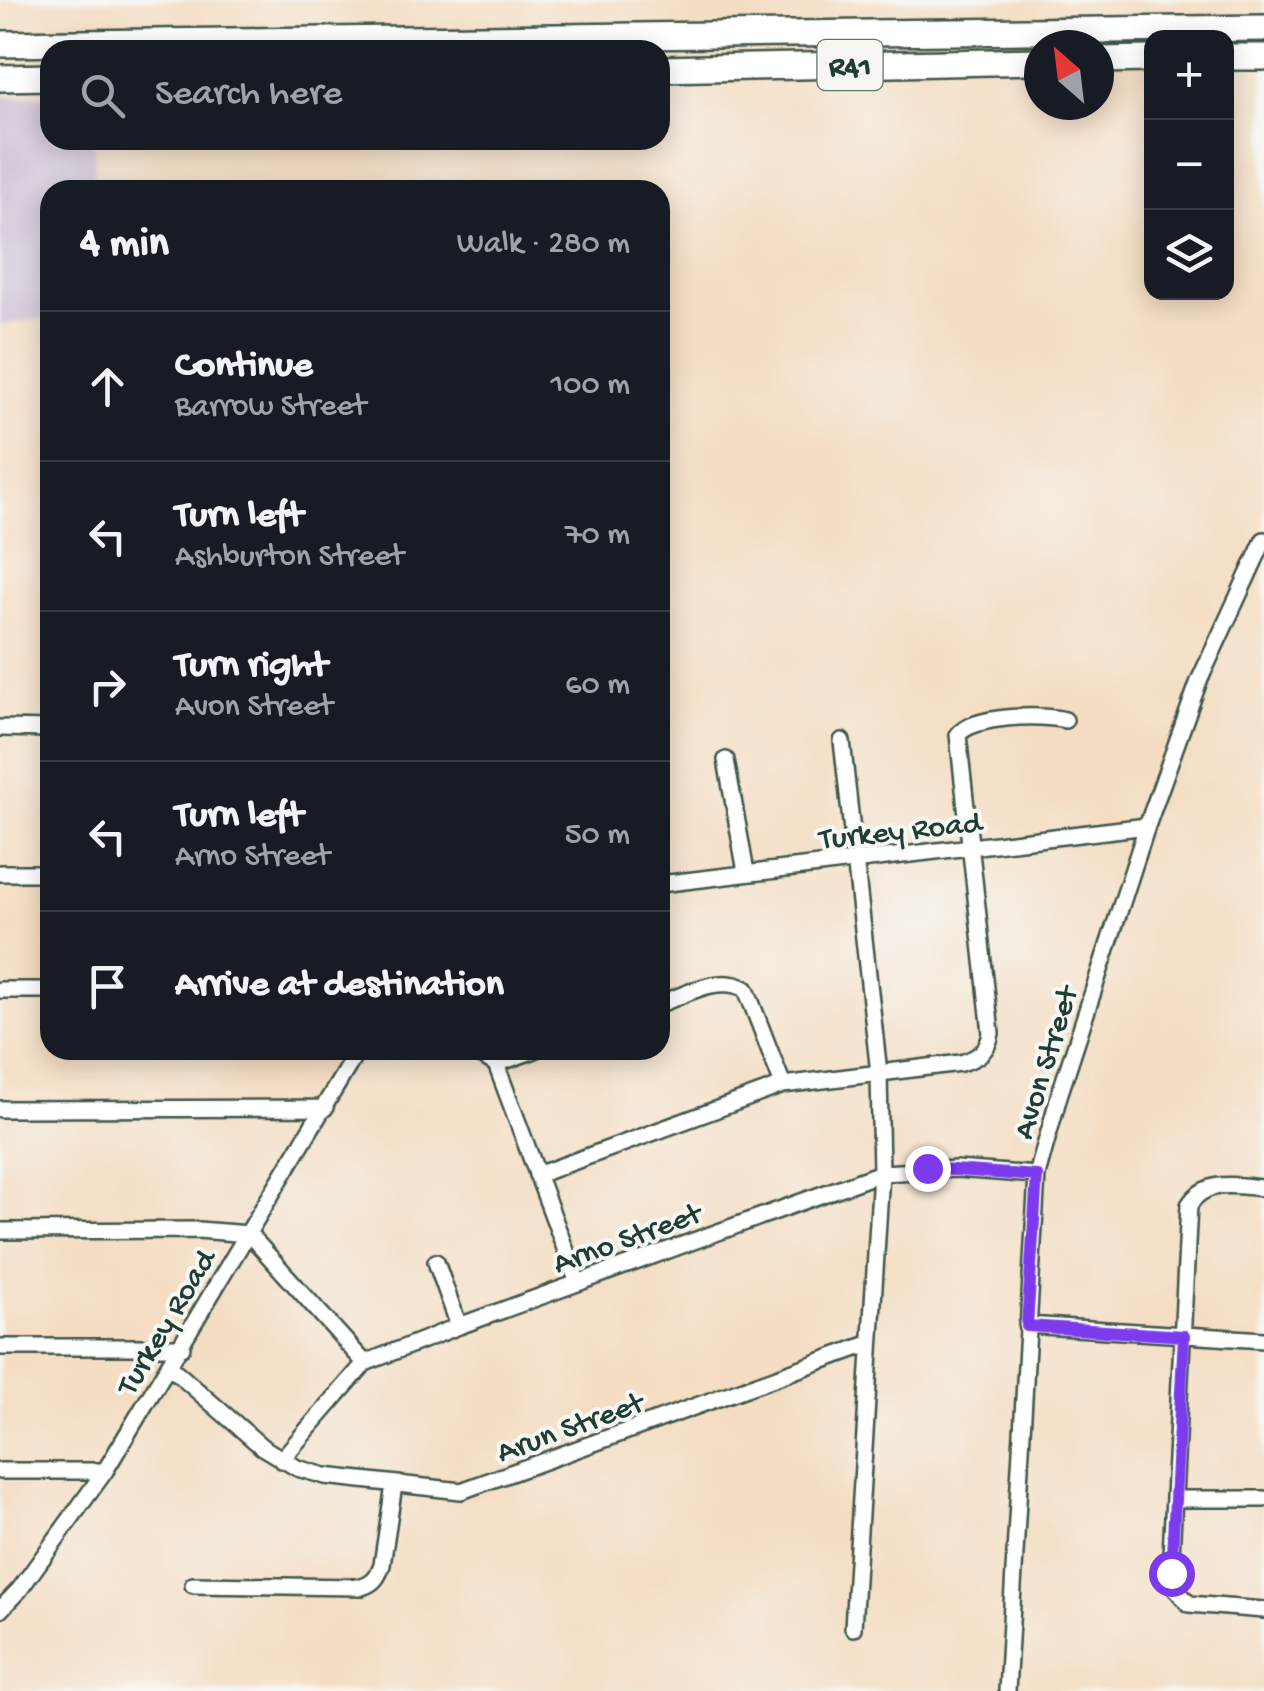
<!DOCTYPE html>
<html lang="en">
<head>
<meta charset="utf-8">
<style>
  :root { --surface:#171b24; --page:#242831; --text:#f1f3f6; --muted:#9ea1a6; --line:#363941 }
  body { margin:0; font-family:"Gochi Hand",sans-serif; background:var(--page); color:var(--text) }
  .controls { position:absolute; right:30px; top:30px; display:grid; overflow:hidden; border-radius:20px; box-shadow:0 5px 25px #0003 }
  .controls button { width:90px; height:90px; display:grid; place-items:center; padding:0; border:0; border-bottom:2px solid var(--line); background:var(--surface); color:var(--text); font:50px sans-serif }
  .compass { position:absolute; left:1024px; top:30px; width:90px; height:90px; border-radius:50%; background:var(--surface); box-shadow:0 5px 25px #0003; rotate:332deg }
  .stop { position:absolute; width:30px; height:30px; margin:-22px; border:8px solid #7c3aed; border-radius:50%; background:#fff }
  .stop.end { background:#7c3aed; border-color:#fff; box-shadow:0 2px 10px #0008 }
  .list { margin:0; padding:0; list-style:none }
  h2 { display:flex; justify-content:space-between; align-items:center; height:130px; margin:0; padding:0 40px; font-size:42px }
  h2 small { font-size:32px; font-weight:400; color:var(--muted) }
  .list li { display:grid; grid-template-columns:65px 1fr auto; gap:30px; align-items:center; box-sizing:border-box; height:150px; padding:0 40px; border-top:2px solid var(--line) }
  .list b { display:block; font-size:38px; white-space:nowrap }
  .list p { margin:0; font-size:32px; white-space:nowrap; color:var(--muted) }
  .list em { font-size:32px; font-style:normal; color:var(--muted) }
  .icon { flex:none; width:55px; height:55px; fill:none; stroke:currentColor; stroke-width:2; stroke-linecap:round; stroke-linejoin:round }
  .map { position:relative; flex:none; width:1264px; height:1691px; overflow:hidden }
  .search { position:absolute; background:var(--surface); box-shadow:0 5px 25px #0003; left:40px; top:40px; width:630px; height:110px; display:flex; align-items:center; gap:25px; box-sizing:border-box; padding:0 35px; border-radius:30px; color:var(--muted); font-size:38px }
  .panel { position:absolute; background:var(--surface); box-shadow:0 5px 25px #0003; left:40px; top:180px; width:630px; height:880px; border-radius:30px }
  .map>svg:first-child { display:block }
</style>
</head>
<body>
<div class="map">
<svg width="1264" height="1691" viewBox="0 0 1264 1691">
  <rect width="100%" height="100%" fill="#f6f6f2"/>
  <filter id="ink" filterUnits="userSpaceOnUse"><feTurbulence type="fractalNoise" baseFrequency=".01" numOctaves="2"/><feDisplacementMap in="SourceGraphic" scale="20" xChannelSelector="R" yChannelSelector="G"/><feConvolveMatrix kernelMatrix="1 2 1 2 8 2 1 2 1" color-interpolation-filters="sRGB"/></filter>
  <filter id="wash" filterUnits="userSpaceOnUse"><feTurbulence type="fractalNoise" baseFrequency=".0048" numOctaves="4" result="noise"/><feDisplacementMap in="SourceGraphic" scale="40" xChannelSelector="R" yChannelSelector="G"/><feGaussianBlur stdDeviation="2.25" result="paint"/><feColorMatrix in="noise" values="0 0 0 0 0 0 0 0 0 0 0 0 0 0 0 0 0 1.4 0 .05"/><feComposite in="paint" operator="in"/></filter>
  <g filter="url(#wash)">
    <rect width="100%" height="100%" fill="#f4ddc2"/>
    <path fill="#ccbed4" d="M50,96V140H94L95,190H50V318L0,325V97Z"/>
  </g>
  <g filter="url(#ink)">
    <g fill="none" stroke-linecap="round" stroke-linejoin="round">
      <g stroke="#3f5549" stroke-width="20">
        <path id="minor" d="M0,728L50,729
          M842,741L879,1073L881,1173L853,1628
          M726,760L746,872
          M0,873H50
          M660,884L1147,826
          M0,990H50
          M660,1004C687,994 719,974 746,989L783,1085
          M472,1050L496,1064L578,1283
          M496,1064L535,1050
          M0,1109L325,1108
          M537,1175L783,1085L961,1063C978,1058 988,1051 991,1033L958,735C973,715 1042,714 1065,720
          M1264,1188C1236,1186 1206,1178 1189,1205L1171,1555L1174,1587L1189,1604L1264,1610
          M0,1231L198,1230L249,1234
          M249,1234L365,1363
          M436,1262L459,1326
          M1027,1325L1264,1340
          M0,1347H182
          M169,1366L262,1447L297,1468L325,1476L461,1491L868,1344
          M281,1460L365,1363L459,1326L881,1173L956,1169L1037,1175
          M0,1471H105
          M1175,1499H1264
          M193,1585L362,1587C374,1583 378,1577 382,1565L394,1485
          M0,1610L20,1589L105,1471L358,1050
          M1007,1691L1037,1175L1059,1096L1147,826L1199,681L1264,540"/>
      </g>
      <g stroke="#3f5549" stroke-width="30">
        <path id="primary" d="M0,44L1264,28
          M1226,57H1264
          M1099,60L1152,59
          M660,69L1039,61
          M0,78L50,77"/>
      </g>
      <use href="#minor" stroke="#fff" stroke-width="15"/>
      <use href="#primary" stroke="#fff" stroke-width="25"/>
    </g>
  </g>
  <g fill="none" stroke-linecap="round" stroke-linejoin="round" filter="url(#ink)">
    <path stroke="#7c3aed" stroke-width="12" d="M927,1168L1037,1176L1027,1326L1184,1336L1171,1573"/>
  </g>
  <g text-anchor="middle" stroke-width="8" stroke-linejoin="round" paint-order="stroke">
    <rect fill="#f6f6f2" stroke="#60746d" stroke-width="2.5" x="817.5" y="40" width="65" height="50" rx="8"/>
    <g font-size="30" font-weight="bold" fill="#1f3d34">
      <text x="850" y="75">R41</text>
    </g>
    <g font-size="32" fill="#1f3d34" stroke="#f6f6f2">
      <text transform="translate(900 828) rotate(-6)" y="11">Turkey Road</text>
      <text transform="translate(1043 1062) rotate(-73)" y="11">Avon Street</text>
      <text transform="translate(626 1236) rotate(-20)" y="11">Arno Street</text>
      <text transform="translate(164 1321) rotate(-59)" y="11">Turkey Road</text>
      <text transform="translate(569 1425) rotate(-20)" y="11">Arun Street</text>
    </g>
  </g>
</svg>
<div class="controls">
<button>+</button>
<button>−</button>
<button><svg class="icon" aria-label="layers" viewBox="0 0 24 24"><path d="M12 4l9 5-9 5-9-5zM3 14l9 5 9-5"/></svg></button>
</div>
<svg class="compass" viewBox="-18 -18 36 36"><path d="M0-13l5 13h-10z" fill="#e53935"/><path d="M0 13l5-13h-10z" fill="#9ea1a6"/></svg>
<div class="stop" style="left:1171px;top:1573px"></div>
<div class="stop end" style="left:927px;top:1168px"></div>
<div class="search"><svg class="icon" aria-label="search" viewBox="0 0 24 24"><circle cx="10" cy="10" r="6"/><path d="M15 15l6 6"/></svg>Search here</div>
<section class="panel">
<h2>4 min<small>Walk · 280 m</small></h2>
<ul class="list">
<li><svg class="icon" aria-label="ahead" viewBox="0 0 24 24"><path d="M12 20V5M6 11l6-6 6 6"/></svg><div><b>Continue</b><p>Barrow Street</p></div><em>100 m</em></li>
<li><svg class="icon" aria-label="left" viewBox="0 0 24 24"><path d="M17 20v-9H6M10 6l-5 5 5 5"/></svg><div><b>Turn left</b><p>Ashburton Street</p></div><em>70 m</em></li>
<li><svg class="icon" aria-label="right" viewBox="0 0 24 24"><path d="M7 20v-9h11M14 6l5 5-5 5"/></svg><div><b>Turn right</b><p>Avon Street</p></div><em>60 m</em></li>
<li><svg class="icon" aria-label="left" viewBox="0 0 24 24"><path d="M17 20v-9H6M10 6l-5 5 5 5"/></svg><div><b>Turn left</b><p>Arno Street</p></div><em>50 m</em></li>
<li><svg class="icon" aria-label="arrive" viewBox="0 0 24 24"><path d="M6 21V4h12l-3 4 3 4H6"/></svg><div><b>Arrive at destination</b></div></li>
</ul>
</section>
</div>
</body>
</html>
